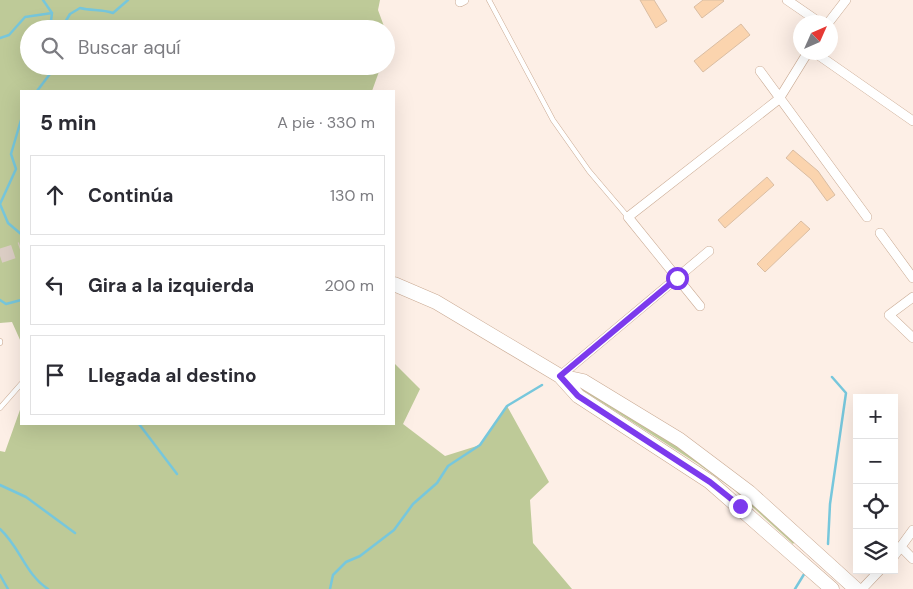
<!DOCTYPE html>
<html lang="es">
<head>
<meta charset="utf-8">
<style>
  :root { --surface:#fff; --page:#f7f7f7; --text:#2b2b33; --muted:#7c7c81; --line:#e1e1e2 }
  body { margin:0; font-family:"DM Sans",sans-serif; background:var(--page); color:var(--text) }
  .controls { position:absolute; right:15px; bottom:15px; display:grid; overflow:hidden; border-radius:0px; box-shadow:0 5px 20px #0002 }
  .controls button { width:45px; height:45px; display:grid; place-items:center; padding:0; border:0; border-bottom:1px solid var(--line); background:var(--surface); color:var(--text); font:25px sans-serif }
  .compass { position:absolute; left:793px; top:15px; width:45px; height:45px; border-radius:50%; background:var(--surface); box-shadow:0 5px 20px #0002; rotate:45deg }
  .stop { position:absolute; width:15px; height:15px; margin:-11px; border:4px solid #7c3aed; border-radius:50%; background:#fff }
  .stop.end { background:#7c3aed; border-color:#fff; box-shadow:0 1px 5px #0008 }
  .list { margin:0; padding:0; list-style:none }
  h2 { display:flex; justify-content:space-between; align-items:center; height:65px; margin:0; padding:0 20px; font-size:21px }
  h2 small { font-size:16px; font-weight:400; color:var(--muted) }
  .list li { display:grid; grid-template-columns:32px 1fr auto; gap:15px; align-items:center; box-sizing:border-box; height:80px; margin:0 10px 10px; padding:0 10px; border:1px solid var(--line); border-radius:0px }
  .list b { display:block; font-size:19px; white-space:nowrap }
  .list em { font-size:16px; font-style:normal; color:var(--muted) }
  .icon { flex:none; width:28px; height:28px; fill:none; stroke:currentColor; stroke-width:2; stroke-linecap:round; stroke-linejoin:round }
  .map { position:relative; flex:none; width:913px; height:589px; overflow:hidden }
  .search { position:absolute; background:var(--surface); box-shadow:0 5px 20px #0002; left:20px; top:20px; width:375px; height:55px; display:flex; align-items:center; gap:12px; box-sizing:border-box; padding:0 18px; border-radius:28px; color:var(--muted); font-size:19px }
  .panel { position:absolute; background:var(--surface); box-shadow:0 5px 20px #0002; left:20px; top:90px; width:375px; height:335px; border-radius:0px }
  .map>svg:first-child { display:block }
</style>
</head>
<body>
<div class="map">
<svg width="913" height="589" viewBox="0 0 913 589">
  <rect width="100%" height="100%" fill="#fdefe6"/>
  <path fill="#beca98" d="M0,0H380L378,10L385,29H29V66H381L372,91H21V342L12,322L0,323Z
    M394,363L420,389L403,424L445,456L480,445L507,406L549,482L530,500L533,543L572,589H0V451L5,452L21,407V424H394Z
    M579,388L605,398L709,464L797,539L793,544L734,490L698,464Z"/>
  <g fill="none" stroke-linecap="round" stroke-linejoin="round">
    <path stroke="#77c7dc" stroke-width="2.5" d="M43,0L52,13L50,29
      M61,29L70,14L80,8C92,11 101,9 113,13L128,0
      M0,38L9,35L25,17L52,13
      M111,66H117
      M145,66C161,68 174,74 189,72
      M37,91L56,66
      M0,204L16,169L11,154L21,120
      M0,204L8,223L21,234
      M0,300L6,304L21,300
      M139,424L177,474
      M0,485L26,497L75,533
      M0,529C20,547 25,574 48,589
      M828,544L830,504L846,393L832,377
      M0,575L8,589
      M330,589L333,575L346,562L360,556L394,530L413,504L437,483L448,466L480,445L507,406L542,385
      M795,589L806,571"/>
  </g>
  <path fill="#fbd4ae" stroke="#dabda2" d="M640,0H654L667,21L656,28Z
    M703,0H723L724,1L702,18L694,7Z
    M741,24L750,35L703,72L694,61Z
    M793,150L818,171L835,195L827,201L811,179L786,158Z
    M767,177L774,185L725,228L718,220Z
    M801,221L810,229L765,272L757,264Z"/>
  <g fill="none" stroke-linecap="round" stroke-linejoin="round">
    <path stroke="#dccec5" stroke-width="14" stroke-dasharray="14 7" stroke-linecap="butt" d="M0,256L21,249"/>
    <g stroke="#c9a992" stroke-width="5.5">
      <path id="service" d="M489,0L553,120L589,171L628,217
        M0,341V343
        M0,408L21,384"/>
    </g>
    <g stroke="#c9a992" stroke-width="10">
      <path id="minor" d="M787,0L819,22
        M460,2L464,0
        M829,22L846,0
        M814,52L913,121
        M760,71L867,217
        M880,233L913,278
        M913,297L889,315L913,338
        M700,306L628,217L779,99L808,52
        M560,376L709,251
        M902,548L913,559
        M894,556L913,530
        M862,589L880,570"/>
    </g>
    <g stroke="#c9a992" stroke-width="15">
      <path id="primary" d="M394,284L436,302L560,376L578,396L710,482L832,589
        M560,376L583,381L680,440L749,492L856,589"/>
    </g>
    <use href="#service" stroke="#fff" stroke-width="4.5"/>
    <use href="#minor" stroke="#fff" stroke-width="9"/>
    <use href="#primary" stroke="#fff" stroke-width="14"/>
  </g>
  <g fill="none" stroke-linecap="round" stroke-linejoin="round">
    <path stroke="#7c3aed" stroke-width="6" d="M677,278L560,376L578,396L710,482L740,506"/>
  </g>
</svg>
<div class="controls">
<button>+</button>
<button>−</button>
<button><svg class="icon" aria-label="locate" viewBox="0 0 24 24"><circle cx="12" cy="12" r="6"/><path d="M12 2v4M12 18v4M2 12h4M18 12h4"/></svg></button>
<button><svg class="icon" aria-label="layers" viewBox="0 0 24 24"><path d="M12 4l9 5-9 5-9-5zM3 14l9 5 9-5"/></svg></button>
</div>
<svg class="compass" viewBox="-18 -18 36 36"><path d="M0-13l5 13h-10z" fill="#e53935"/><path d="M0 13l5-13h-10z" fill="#7c7c81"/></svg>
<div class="stop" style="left:677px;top:278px"></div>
<div class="stop end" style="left:740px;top:506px"></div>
<div class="search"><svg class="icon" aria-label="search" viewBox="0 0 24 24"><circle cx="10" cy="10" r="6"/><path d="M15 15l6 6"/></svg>Buscar aquí</div>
<section class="panel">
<h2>5 min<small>A pie · 330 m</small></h2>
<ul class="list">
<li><svg class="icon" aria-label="ahead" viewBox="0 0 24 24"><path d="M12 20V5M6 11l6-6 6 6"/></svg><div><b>Continúa</b></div><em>130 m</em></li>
<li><svg class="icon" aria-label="left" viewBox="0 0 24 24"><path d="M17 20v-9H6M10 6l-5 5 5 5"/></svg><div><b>Gira a la izquierda</b></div><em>200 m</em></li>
<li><svg class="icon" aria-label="arrive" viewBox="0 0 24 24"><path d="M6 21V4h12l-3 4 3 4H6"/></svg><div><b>Llegada al destino</b></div></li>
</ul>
</section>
</div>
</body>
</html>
